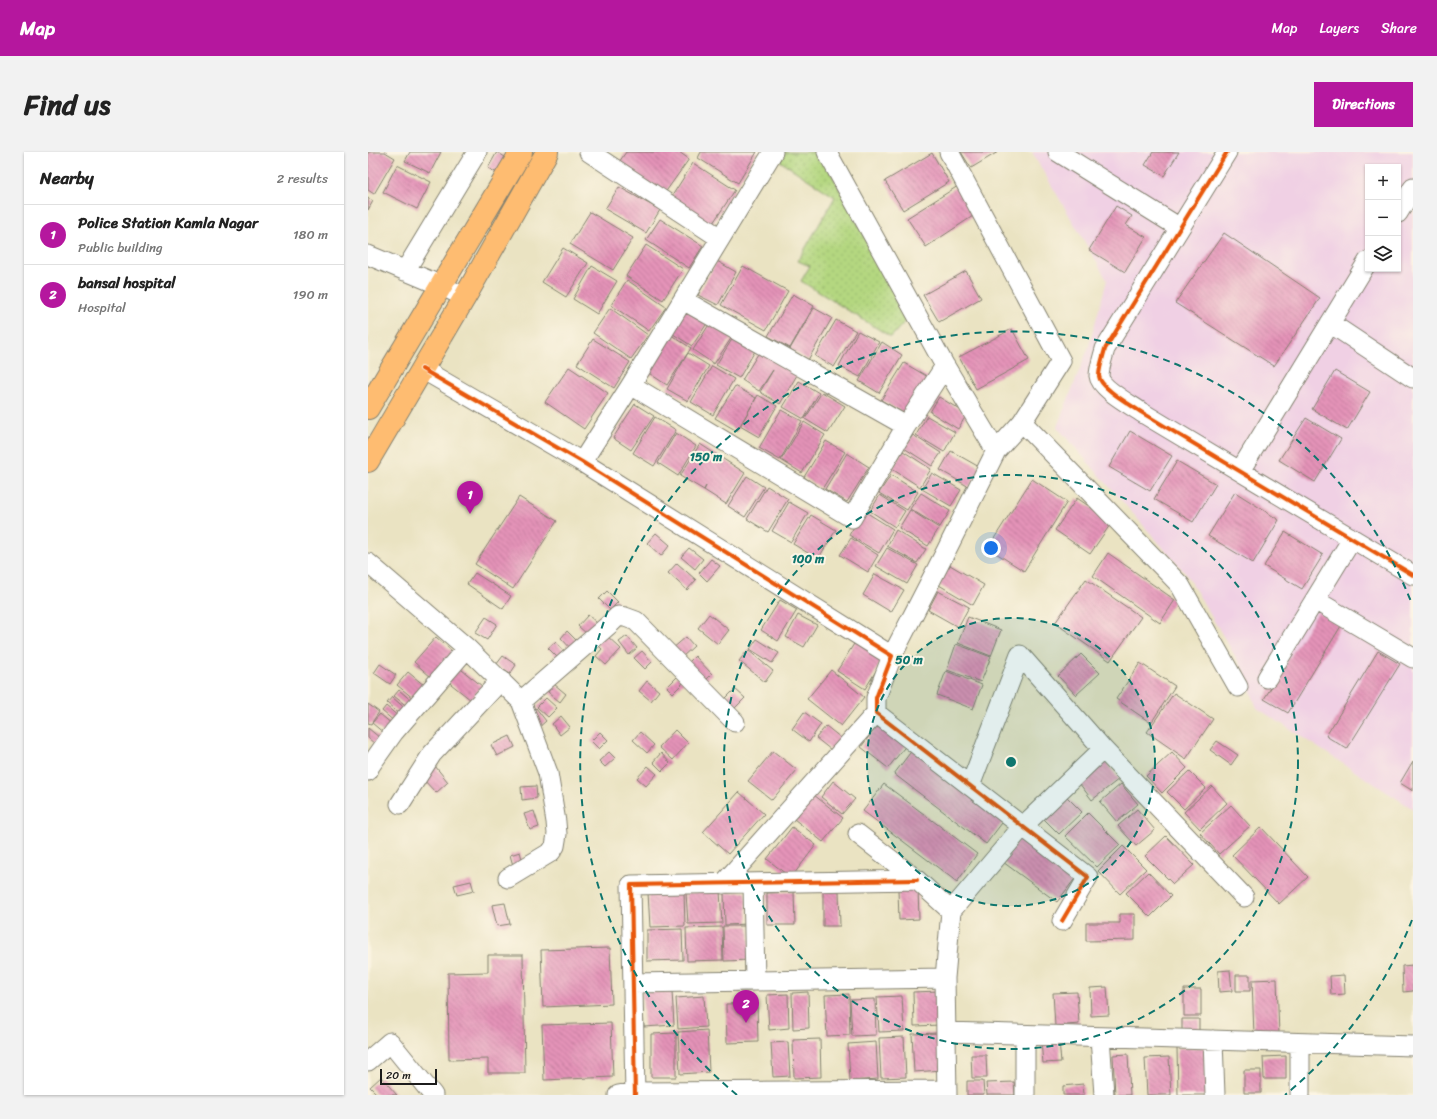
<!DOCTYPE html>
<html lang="en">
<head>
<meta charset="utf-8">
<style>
  :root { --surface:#fff; --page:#f2f2f2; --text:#222; --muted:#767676; --line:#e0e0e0; --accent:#b5179e }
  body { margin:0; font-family:Sriracha,sans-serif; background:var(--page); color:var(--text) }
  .controls { position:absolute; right:12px; top:12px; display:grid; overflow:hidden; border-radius:0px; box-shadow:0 1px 3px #0004 }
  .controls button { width:36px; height:36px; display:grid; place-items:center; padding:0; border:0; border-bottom:1px solid var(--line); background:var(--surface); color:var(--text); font:20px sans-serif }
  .scale { position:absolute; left:12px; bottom:10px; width:57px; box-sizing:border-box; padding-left:4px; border:2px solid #1c1c1c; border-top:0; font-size:11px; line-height:14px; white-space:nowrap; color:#1c1c1c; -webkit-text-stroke:3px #fcf5e5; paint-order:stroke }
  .you { position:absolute; left:623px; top:396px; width:14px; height:14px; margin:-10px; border:3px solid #fff; border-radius:50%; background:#1a73e8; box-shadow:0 0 0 6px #1a73e833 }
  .badge { display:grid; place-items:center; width:26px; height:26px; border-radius:50%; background:var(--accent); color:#fff; font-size:13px; font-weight:700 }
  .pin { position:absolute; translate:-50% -33px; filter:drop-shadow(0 1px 2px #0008) }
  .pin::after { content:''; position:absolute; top:21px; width:14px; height:12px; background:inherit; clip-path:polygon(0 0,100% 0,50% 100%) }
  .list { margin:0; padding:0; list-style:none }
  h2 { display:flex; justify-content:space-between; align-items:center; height:52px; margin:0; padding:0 16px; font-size:17px }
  h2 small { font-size:13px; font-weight:400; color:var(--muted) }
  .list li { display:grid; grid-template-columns:26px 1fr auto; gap:12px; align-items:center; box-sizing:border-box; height:60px; padding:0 16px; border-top:1px solid var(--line) }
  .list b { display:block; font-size:15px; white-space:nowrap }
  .list p { margin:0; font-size:13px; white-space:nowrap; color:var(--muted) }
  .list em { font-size:13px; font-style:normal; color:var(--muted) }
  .icon { flex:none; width:22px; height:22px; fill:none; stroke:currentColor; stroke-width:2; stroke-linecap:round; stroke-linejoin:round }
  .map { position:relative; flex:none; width:1045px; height:943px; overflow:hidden; border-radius:0px }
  header { display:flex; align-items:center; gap:24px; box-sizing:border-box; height:56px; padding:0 20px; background:var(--accent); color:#fff }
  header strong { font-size:19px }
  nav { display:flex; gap:22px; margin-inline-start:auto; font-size:14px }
  .intro { display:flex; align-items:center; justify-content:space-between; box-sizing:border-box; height:96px; padding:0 24px }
  h1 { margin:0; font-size:28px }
  .button { padding:10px 18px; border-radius:0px; background:var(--accent); color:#fff; font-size:14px; font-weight:700 }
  main { display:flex; gap:24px; padding:0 24px }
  aside { flex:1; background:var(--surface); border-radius:0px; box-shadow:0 1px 3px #0004 }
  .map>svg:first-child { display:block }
</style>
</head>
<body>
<header>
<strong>Map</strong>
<nav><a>Map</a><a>Layers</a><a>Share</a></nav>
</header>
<div class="intro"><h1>Find us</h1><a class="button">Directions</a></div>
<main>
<aside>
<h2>Nearby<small>2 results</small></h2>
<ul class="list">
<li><span class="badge">1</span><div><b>Police Station Kamla Nagar</b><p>Public building</p></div><em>180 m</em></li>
<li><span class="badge">2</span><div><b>bansal hospital</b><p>Hospital</p></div><em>190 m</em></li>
</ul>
</aside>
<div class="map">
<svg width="1045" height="943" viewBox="0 0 1045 943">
  <defs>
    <pattern id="green-dots" width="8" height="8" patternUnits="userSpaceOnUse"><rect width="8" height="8" fill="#b4d780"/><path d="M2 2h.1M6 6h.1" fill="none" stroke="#9ab86e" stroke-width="1.8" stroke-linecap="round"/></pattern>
    <pattern id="building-back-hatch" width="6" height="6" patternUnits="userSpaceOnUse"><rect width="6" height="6" fill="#e493b8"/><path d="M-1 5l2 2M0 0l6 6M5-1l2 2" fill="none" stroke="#b87795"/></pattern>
  </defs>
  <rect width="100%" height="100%" fill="#fcf5e5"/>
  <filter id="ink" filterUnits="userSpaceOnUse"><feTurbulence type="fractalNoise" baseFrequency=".025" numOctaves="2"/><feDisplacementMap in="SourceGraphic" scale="8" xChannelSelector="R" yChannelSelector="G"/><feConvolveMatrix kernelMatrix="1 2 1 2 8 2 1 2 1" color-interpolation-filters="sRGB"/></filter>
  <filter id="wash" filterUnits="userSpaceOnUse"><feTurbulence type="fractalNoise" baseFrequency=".012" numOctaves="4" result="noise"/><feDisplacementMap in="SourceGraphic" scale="16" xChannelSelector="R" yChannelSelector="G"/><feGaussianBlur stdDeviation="0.9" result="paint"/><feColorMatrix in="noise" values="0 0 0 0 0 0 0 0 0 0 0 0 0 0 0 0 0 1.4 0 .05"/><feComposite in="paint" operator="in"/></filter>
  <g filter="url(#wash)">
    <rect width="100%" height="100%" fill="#eae3c2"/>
    <path fill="#f0d0e4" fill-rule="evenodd" d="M664,0H1045V657L889,556L873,514L818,422L689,275L720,197L739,128ZM1000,15H1030V117H1000Z"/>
    <path fill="url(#green-dots)" stroke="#687a4e" d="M416,0H452L540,166L523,185L433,129L442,114L430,109L467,45L412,9Z"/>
    <g id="blocks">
      <path fill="url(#building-back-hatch)" d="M0,0H17L27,6L6,42L0,38Z
        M42,0H73L62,21L37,9Z
        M129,0L137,5L129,21L120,16Z
        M258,0H311L321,7L294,45L249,13Z
        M333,0H389L370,31L330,6Z
        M593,0H630L603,16Z
        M785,0H811L796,24L777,13Z
        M564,1L581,30L535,58L517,29Z
        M325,11L367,38L343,74L302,47Z
        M29,13L63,30L49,57L15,40Z
        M590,34L608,62L558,95L539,66Z
        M251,35L292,58L278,81L237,57Z
        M0,46L5,49L0,58Z
        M748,54L764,64L758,73L778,85L757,120L721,98Z
        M222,60L265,86L245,118L202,92Z
        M292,67L335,94L321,116L278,88Z
        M856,81L952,146L906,214L807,151Z
        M278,93L315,117L295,148L258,124Z
        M195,96L220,111L198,145L174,130Z
        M349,109L368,120L350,153L330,143Z
        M224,114L249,129L229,162L205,147Z
        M375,114L420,139L398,178L353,153Z
        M598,119L613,146L571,170L555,143Z
        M259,128L298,155L281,179L243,153Z
        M425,142L446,154L422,196L400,184Z
        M242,156L280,183L263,207L225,181Z
        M318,156L340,170L324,194L302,180Z
        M446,156L464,166L440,208L422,197Z
        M468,168L488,179L466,215L447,204Z
        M342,171L364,185L346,212L325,198Z
        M644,177L661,208L608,237L591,205Z
        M490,179L511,190L492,225L471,214Z
        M300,181L323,196L299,233L276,218Z
        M368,181L390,194L371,226L348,213Z
        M225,187L262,210L246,236L209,212Z
        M514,190L534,203L511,241L491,229Z
        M393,197L429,223L412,252L392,240L405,218L391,239L374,228Z
        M320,201L341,214L320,249L299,237Z
        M536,211L562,226L539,263L513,248Z
        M344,214L366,227L345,263L323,250Z
        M201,215L240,241L216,277L177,250Z
        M967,219L1002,240L979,278L944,257Z
        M431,229L451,241L436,267L415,255Z
        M367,234L388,246L369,279L347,266Z
        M454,240L477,254L460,281L437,267Z
        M390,243L409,254L391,285L372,274Z
        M571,245L599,262L590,277L562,260Z
        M267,252L286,264L263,298L245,286Z
        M413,258L434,269L412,308L391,296Z
        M559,264L587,280L576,300L548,283Z
        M287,265L308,278L286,314L265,301Z
        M938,266L973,287L947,330L911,308Z
        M436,270L457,283L434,321L413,308Z
        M762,279L804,304L782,339L741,315Z
        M308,281L328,294L310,324L290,311Z
        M545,283L573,301L564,314L536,296Z
        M458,289L477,300L454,337L436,325Z
        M332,292L377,321L358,352L336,338L338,334L336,338L312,324Z
        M535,299L563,317L552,335L524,317Z
        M583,299L613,316L601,335L572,318Z
        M479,301L501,315L479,350L457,337Z
        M809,309L848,332L825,370L786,347Z
        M564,321L593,338L583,354L554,337Z
        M523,323L550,340L539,358L511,341Z
        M379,324L396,335L377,365L360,354Z
        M664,327L699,350L656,419L620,396Z
        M399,334L420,347L400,380L379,367Z
        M867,340L911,368L885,411L840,384Z
        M553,341L582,359L572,375L542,357Z
        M512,343L537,359L527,375L502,359Z
        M151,345L189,369L145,437L107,412Z
        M709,346L744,370L722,402L687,378Z
        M421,350L440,361L423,390L404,379Z
        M542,358L571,376L560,394L531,376Z
        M496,359L525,377L511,401L481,383Z
        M443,363L468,378L450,407L425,392Z
        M528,378L558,397L549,411L519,394Z
        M917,380L955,403L934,437L896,414Z
        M288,381L302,393L293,404L279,391Z
        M483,386L510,403L500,420L472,403Z
        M321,396L335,407L327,417L313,405Z
        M519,396L550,413L539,432L508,414Z
        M740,401L807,448L792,471L725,424Z
        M343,407L352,414L339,429L331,421Z
        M309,411L328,428L319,438L300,421Z
        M582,413L616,433L605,453L571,433Z
        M107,421L143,444L135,457L99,432Z
        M507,422L536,438L523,460L495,443Z
        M718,427L773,465L742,509L687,471Z
        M239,439L250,450L242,458L231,447Z
        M570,439L601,455L590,475L560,458Z
        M412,448L429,458L410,489L393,478Z
        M950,460L973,474L920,561L896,547Z
        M341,462L361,478L350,492L330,476Z
        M220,463L229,471L219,482L210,474Z
        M430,463L449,473L436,495L418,485Z
        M118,465L129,472L119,488L107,481Z
        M600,465L633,478L623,504L590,491Z
        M199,479L211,491L204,498L193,486Z
        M237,482L253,497L238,513L228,504L234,497L228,491Z
        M259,484L269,496L261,503L251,490Z
        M68,485L86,501L64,526L46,510Z
        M318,485L326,494L313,506L304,497Z
        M389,487L411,501L404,511L382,497Z
        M489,487L517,504L497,537L469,519Z
        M187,490L198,500L191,507L180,496Z
        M588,492L623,505L613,530L579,518Z
        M380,498L405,519L397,530L371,509Z
        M274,499L284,510L277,517L266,506Z
        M1010,499L1032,512L979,597L958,584Z
        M713,502L732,521L708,543L690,524Z
        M135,504L148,513L142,522L128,513Z
        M327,504L344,522L333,533L315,516Z
        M772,511L807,534L783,571L748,547Z
        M12,512L28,523L22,532L6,521Z
        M89,514L114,534L103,548L78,528Z
        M463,518L496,545L473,574L439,547Z
        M578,519L614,533L605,557L569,543Z
        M40,520L57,534L46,547L29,533Z
        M310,524L316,530L305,541L299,535Z
        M279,529L291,539L283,549L271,539Z
        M186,532L198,542L192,550L180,540Z
        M367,537L377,546L367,556L357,547Z
        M31,538L45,550L40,555L26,544Z
        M806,541L845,567L818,607L779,580Z
        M24,545L39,558L34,564L19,551Z
        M178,546L189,556L180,565L169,555Z
        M0,552L11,560L3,572L0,571Z
        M18,554L31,565L27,570L14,559Z
        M168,556L178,569L170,576L160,563Z
        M436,560L453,572L441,590L424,577Z
        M12,562L25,573L17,582L4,571Z
        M193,564L202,575L192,583L184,572Z
        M512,570L540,591L520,616L493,595Z
        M458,574L478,590L468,602L448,586Z
        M0,576L12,586L7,592L0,586Z
        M307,578L320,591L305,608L291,595Z
        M232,580L240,588L231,597L223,589Z
        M272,580L286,593L279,601L265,588Z
        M142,584L147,595L129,604L123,593Z
        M849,589L870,603L863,613L842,598Z
        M545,597L637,667L618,692L526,622Z
        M405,599L429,618L404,648L380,629Z
        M241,600L247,606L237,615L231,609Z
        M804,600L819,616L794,641L778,624Z
        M293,601L302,611L294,619L285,610Z
        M735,607L751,627L724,648L708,627Z
        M1045,609V639L1032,631Z
        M67,614L80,630L68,641L54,626Z
        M280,614L289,622L278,634L269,626Z
        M821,619L838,636L816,657L799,640Z
        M465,629L487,647L474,662L453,645Z
        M516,632L609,702L589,730L495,659Z
        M753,632L770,652L749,670L732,650Z
        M168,634L169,646L154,648L153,635Z
        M844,634L859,651L832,677L816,660Z
        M371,640L396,662L360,702L335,680Z
        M446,643L475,666L455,690L426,667Z
        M698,644L714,660L691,682L675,666Z
        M863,653L882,674L851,702L832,681Z
        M769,657L787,678L768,694L750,674Z
        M166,659L171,675L162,678L156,662Z
        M720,661L752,693L729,715L697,684Z
        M424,675L448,693L423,726L399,707Z
        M893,675L940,725L911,752L864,703Z
        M654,683L709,724L689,750L635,710Z
        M798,684L826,713L805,732L777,704Z
        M755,694L778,717L752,742L730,719Z
        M152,700L156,714L146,717L142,703Z
        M780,720L803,744L782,765L758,741Z
        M103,729L106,739L89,743L86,733Z
        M550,737L551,767L531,768L530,738Z
        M352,739L354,771L320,772L318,741Z
        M455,739H471L472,774H455Z
        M316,740L317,774L282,775L280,741Z
        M378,740L380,772L357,773L356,741Z
        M426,740L427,773H399V741Z
        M137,751L142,772L129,774L124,753Z
        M752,762H767V788L718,789V771H752Z
        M355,774H381L382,808L356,809Z
        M354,775L355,808L319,809L318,776Z
        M314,777L315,808L279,809V778Z
        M242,796L244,852L175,855L173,798Z
        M120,803H155L157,921H120V907L81,908L80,821L120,820Z
        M1045,813V839L1035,840L1034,814Z
        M862,818L864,839L851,840L850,819Z
        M868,823H882V839H868Z
        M976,823L977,842L963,843L962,824Z
        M909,827L911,883L886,884L884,828Z
        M739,835L741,863L723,864L722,836Z
        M816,837H833V864H816Z
        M304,839L306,873L276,875L274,840Z
        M571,839L573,873L546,874L545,840Z
        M440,840L441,876L425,877L424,841Z
        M709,840L711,872L687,874L685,841Z
        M420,842L421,876L401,878L399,843Z
        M481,842L482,883L459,884L457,843Z
        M336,844L338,875L310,877L308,846Z
        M534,844L536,879L511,880L509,845Z
        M507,847L508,883L484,884L482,848Z
        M389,851L390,890L359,891L358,852Z
        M814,867H831V880L814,881Z
        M243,871L245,925L176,928L174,873Z
        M339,878L341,920L312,922L310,880Z
        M308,881V925H283V882Z
        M572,881L574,918L546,920L544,882Z
        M536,885L538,925L513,926L511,886Z
        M452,887L453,925L426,926L425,888Z
        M691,889L693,910L675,911L673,890Z
        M420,890L422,924L405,925L403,891Z
        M508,890L510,927L482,929L480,892Z
        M838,895L839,943H810L809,896Z
        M760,902L762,943H747L745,903Z
        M603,903H618L619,926H604Z
        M918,904V927H896L895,905Z
        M801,905L803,943H779L777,906Z
        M876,918H893V941H876Z
        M13,925L29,943H10L2,935Z
        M599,929H615L616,943H599Z
        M646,930L647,943H619L618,931Z
        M715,932L716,943H695V934Z"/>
    </g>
  </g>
  <g filter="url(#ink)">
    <use href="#blocks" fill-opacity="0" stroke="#83806f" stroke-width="1"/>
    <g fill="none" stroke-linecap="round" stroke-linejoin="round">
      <g stroke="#83806f" stroke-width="21">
        <path id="minor" d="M221,0L352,86
          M459,0L577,214L628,299
          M690,0L812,76
          M859,0L737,197C735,205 731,216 731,224C732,236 763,253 773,260L1045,423
          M1030,61L1045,36
          M0,103L74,134L97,145
          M37,119L109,0
          M315,148L538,274
          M962,171L1045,226
          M54,217L214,310L524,504L508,546V561L720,725L694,769
          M263,233L484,366L538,274L577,214
          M654,270L812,433L870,535
          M214,310L263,233L405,0
          M872,319L1000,109
          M0,411L99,496L153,549L180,621L188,670L189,682L187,694L183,700L140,726
          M947,448L1045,506
          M524,504L578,399L628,299L654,270L693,209L581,0
          M899,526L984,387
          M153,549L243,471L250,464L257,465L268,469L367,570
          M0,619L2,614L26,580L99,496
          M602,634L652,503L735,597L876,745
          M32,652L64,602L133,528
          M490,682L549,728L583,759
          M385,731L387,829
          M355,732L508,561
          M265,831L577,826
          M578,880L1045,894
          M732,885L736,943
          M845,888L847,943
          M932,891V943
          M0,909L22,890L65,943
          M250,943L267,940L579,938
          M267,943L263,733L549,728
          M579,943L577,826L583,759L655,674L735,597
          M657,943V883"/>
      </g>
      <g stroke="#83806f" stroke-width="24">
        <path id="major" d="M0,256L153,0
          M0,309L97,145L179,0"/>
      </g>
      <use href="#minor" stroke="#fff" stroke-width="19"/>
      <use href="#major" stroke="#febc71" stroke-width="22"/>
      <g stroke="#fcf5e5" stroke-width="6">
        <path id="cycleway" d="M859,0L737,197C735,205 731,216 731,224C732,236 763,253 773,260L1045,423
          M54,217L214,310L524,504L508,546V561L720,725L694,769
          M267,943L263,733L549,728"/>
      </g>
      <use href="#cycleway" stroke="#e8590c" stroke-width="4"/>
    </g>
  </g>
  <circle cx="643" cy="610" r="144" fill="#0f766e" fill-opacity=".12"/>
  <g fill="none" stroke="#0f766e" stroke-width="2" stroke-dasharray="7 5">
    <circle cx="643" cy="610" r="144"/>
    <circle cx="643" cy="610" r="287"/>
    <path d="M1044 768A431 431 0 0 1 917 943M369 943A431 431 0 1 1 1044 452"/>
  </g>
  <circle cx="643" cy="610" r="6" fill="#0f766e" stroke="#fcf5e5" stroke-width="2"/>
  <g font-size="12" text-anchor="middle" font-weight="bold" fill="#0f766e" stroke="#fcf5e5" stroke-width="4" stroke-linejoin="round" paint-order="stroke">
    <text x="338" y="309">150 m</text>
    <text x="440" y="411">100 m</text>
    <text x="541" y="512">50 m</text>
  </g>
</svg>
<div class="controls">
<button>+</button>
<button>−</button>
<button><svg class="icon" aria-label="layers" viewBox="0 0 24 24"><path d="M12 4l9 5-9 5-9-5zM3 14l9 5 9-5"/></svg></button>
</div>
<div class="scale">20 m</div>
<div class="you"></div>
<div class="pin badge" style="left:102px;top:362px">1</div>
<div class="pin badge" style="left:378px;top:871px">2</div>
</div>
</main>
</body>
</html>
